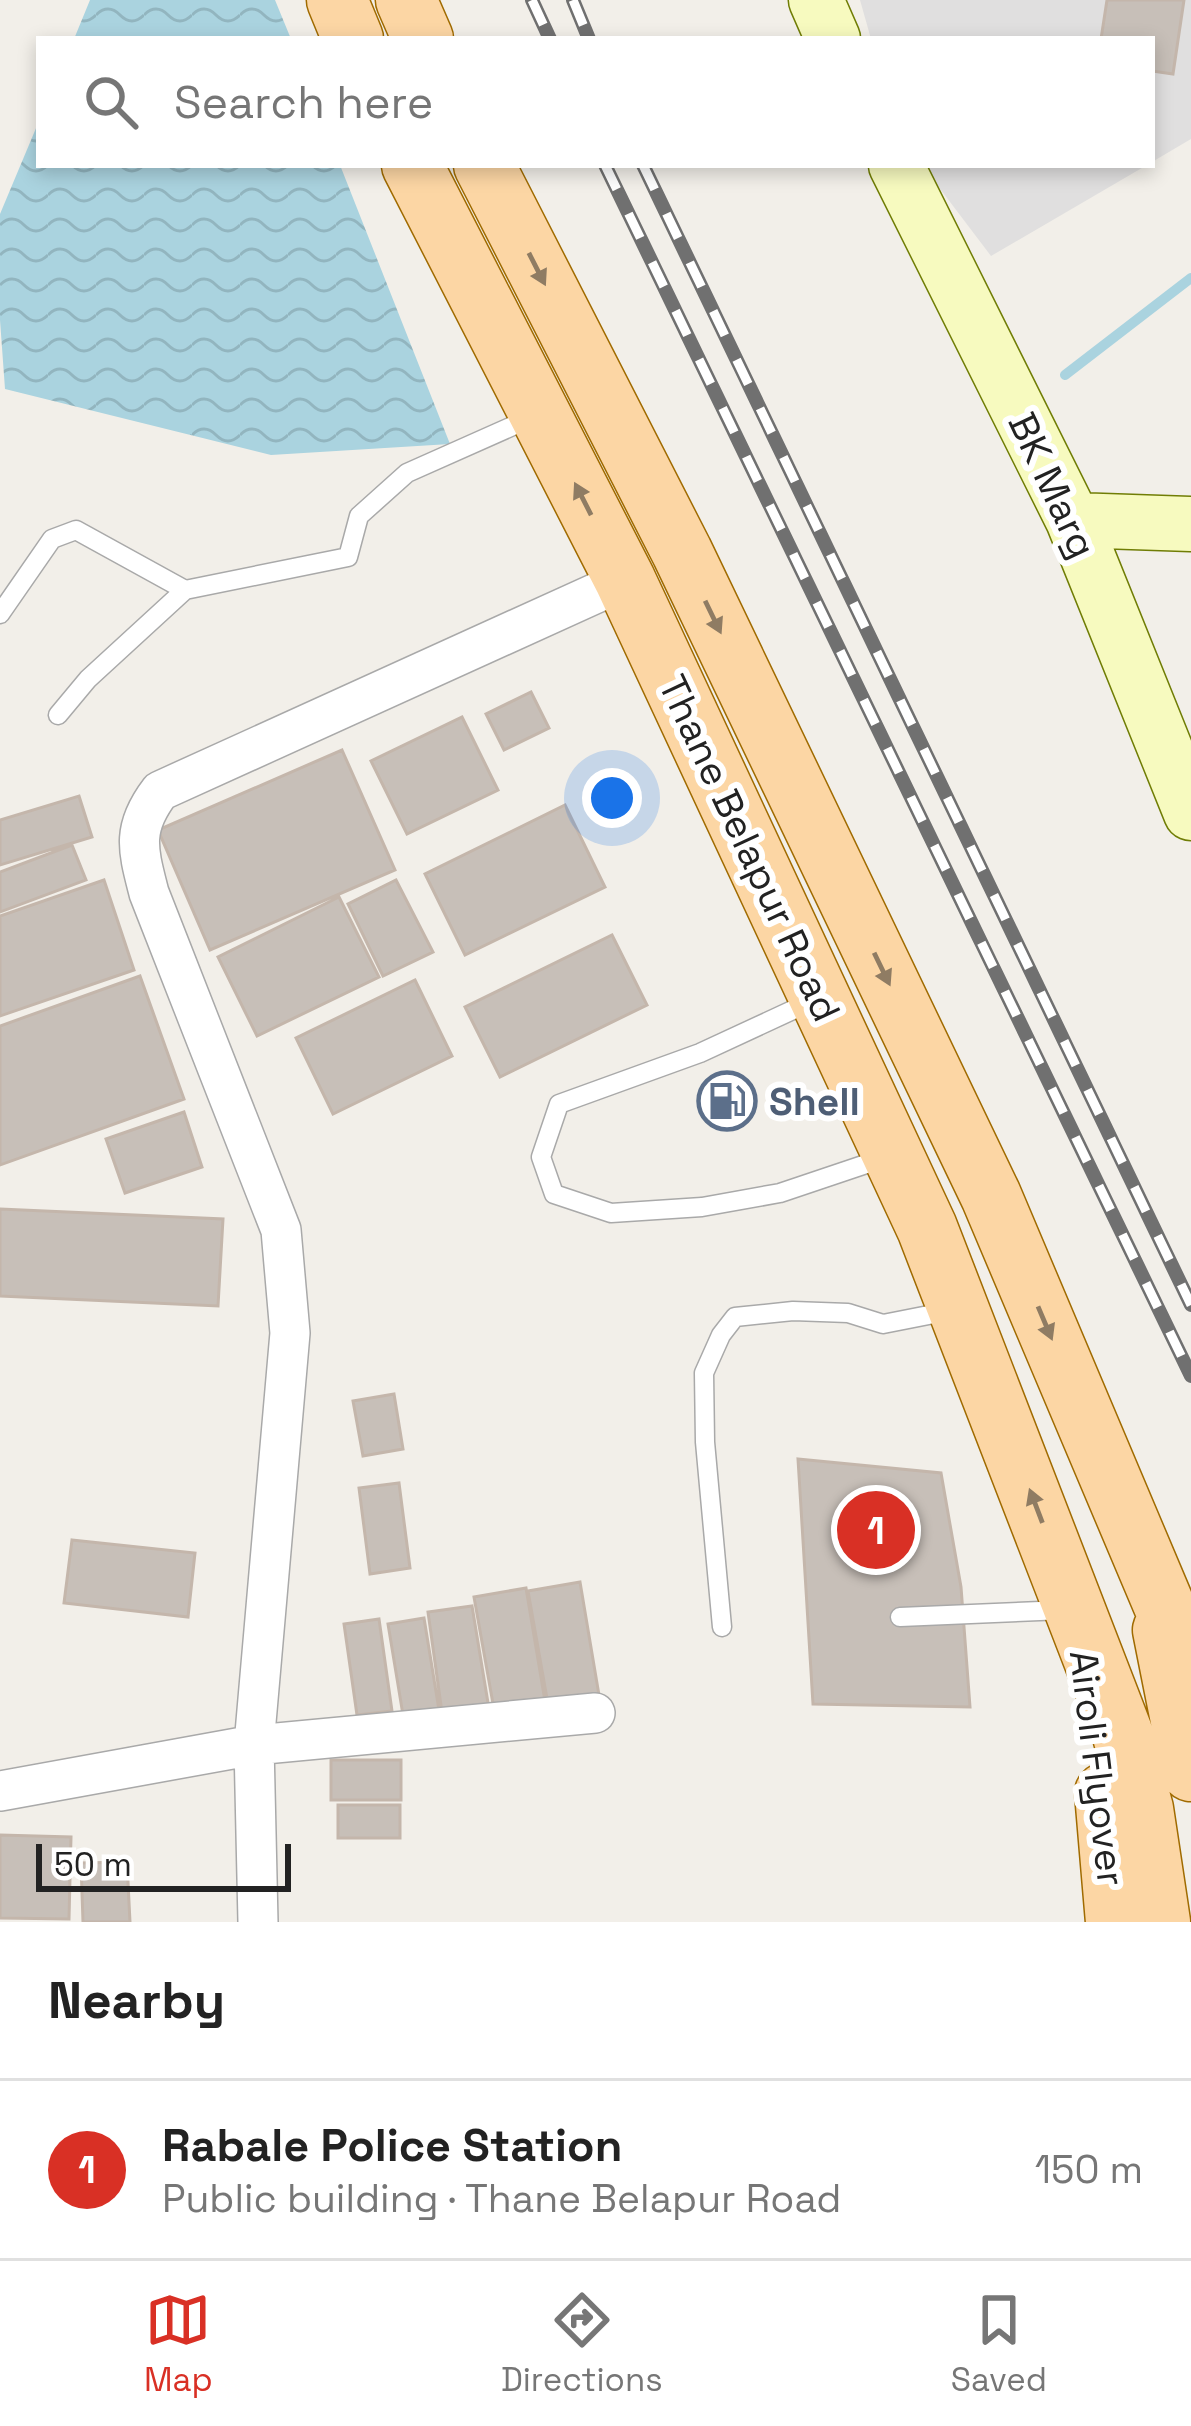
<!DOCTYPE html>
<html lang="en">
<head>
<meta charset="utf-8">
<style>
  :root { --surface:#fff; --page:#f6f6f6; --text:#222; --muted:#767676; --line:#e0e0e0; --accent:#d93025 }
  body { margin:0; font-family:"Space Grotesk",sans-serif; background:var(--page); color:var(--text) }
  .scale { position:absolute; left:36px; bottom:30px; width:255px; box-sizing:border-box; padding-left:12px; border:6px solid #222; border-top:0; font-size:33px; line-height:42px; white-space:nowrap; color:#222; -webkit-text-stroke:9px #fff; paint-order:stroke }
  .you { position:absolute; left:612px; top:798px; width:42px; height:42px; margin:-30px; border:9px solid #fff; border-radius:50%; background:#1a73e8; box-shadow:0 0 0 18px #1a73e833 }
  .badge { display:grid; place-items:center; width:78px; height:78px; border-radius:50%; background:var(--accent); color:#fff; font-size:39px; font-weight:700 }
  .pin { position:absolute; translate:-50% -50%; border:6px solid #fff; box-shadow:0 3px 12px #0006 }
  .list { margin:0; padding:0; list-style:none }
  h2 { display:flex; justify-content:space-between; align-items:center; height:156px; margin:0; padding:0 48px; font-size:51px }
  h2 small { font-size:39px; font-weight:400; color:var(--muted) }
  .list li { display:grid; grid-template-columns:78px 1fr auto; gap:36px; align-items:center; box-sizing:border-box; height:180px; padding:0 48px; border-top:3px solid var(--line) }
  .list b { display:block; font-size:45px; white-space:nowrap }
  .list p { margin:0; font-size:39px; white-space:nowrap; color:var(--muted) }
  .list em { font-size:39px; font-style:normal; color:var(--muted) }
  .icon { flex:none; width:66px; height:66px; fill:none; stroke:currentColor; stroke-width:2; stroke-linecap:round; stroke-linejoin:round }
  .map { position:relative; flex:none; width:1191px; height:1922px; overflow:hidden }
  .search { position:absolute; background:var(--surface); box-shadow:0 6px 18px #0003; left:36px; right:36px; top:36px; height:132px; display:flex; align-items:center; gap:30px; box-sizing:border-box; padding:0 42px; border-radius:0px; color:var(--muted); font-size:45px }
  .sheet { height:336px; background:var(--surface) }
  nav { display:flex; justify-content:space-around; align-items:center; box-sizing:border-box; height:168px; border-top:3px solid var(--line); background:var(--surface); font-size:33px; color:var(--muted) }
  nav a { display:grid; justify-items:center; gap:6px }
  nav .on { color:var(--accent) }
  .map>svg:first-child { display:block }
</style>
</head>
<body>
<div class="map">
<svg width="1191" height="1922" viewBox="0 0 1191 1922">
  <defs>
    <pattern id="water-waves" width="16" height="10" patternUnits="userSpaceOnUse" patternTransform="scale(3)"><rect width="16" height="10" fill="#aad3df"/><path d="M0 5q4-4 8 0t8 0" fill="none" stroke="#92b5bf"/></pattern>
  </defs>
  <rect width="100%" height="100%" fill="#f2efe9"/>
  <path fill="#e0dfdf" d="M860,0H1191V139L1152,162V39H871Z
    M922,165H1147L991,256Z"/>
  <path fill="url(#water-waves)" d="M90,0H275L291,39H74Z
    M39,121V165H340L450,444L271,455L5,389L0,320V214Z"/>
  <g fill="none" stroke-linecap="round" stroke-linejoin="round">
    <path stroke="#aad3df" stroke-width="10" d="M1065,375L1191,278"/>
  </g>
  <path fill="#c7bfb8" stroke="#c4b6ab" stroke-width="3" d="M1107,0H1184L1173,74L1152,71V39H1101Z
    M531,692L549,728L504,750L486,714Z
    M462,717L498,790L407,834L371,761Z
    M342,750L395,870L210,950L158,830Z
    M79,796L92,837L0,865V820Z
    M565,805L605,887L465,955L425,874Z
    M72,845L86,880L0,912V872Z
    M104,880L134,970L0,1016V916Z
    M396,880L433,952L383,976L348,904Z
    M339,897L379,977L257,1036L218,957Z
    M612,935L647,1005L500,1077L465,1007Z
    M140,976L184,1099L0,1165V1026Z
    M415,980L452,1056L333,1114L296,1038Z
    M184,1112L202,1167L125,1193L106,1139Z
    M0,1209L223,1219L218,1306L0,1296Z
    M394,1394L403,1449L363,1456L353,1401Z
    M798,1459L941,1473L961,1587L970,1707L813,1704Z
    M399,1483L410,1568L370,1574L359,1488Z
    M72,1540L195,1553L188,1617L64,1603Z
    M580,1582L600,1701L549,1710L528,1591Z
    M526,1588L546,1707L495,1715L474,1597Z
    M472,1606L490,1715L443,1720L428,1612Z
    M424,1618L440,1716L404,1721L388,1624Z
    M379,1619L392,1711L357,1715L344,1624Z
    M331,1760H401V1800H331Z
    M338,1805H400V1838H338Z
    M0,1835L71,1837L69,1919L0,1918Z
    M127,1862L130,1922H83L81,1863Z"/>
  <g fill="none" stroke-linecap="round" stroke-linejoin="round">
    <g stroke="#a9a9a9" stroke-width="21">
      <path id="lane" d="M0,614L52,539L76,530L185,590
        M58,715L88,679L185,590L348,557L359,516L407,473L535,416
        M810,1002L700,1053L559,1104L541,1157L554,1194L611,1213L702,1207L780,1193L887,1157
        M900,1617L1064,1610
        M722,1627L705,1442L704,1373L721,1335L735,1317L793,1311L848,1313L883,1324L949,1311"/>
    </g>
    <g stroke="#a9a9a9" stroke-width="42">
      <path id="street" d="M0,1791L254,1745L595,1713
        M258,1922L254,1745L290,1333L281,1230L149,893C138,850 131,829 160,791L625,580"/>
    </g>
    <g stroke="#707d05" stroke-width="57">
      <path id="secondary" d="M816,0L833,39
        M896,165L1073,520L1191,813
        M1073,520L1191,524"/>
    </g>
    <g stroke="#a06b00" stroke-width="63">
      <path id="primary" d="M337,0L353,39
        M406,0L423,39
        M412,165L625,580L927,1228L1122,1732L1143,1809L1160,1922
        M484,165L682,552L991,1196L1191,1669
        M1163,1630L1191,1771
        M1105,1793L1116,1922"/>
    </g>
    <use href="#lane" stroke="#fff" stroke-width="18"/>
    <use href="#street" stroke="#fff" stroke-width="39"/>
    <use href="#secondary" stroke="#f7fabf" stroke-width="54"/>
    <use href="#primary" stroke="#fcd6a4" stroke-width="60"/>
    <g stroke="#707070" stroke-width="14">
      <path id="rail" d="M532,0L550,39
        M573,0L589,39
        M605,165L1191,1376
        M643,165L1191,1305"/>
    </g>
    <use href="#rail" stroke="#fff" stroke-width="9" stroke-dasharray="27" stroke-linecap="butt"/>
  </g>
  <defs><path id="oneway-solid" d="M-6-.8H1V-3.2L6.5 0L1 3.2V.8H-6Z" transform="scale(3)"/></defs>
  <g fill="#8f7c63">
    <use href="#oneway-solid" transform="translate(537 269) rotate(63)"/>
    <use href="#oneway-solid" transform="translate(583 499) rotate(-117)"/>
    <use href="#oneway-solid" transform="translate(713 617) rotate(64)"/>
    <use href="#oneway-solid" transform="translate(882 969) rotate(64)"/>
    <use href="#oneway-solid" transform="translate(1045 1323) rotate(67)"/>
    <use href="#oneway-solid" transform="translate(1036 1506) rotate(-111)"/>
  </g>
  <defs>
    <g id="fuel-ring" transform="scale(3)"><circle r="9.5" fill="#fff" stroke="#5c6f8a" stroke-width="1.5"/><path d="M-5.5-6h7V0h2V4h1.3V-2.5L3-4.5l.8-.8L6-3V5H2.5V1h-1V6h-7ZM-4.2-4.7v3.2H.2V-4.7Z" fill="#5c6f8a"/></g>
  </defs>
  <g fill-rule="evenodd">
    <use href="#fuel-ring" x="727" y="1101"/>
  </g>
  <g text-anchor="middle" stroke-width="12" stroke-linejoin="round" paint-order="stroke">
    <g font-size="39" fill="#222" stroke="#fff">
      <text transform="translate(1053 485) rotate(65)" y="14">BK Marg</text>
      <text transform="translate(750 848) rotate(65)" y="14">Thane Belapur Road</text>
      <text transform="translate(1098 1768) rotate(83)" y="14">Airoli Flyover</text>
    </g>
    <g font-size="39" font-weight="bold" fill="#4e5e75" stroke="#fff" text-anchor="start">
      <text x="769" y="1115">Shell</text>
    </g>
  </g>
</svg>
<div class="scale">50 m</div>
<div class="you"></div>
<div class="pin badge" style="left:876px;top:1530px">1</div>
<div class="search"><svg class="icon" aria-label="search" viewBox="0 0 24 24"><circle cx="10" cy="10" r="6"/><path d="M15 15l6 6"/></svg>Search here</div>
</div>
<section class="sheet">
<h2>Nearby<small></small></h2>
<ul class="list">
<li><span class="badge">1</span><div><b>Rabale Police Station</b><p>Public building · Thane Belapur Road</p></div><em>150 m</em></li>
</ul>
</section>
<nav>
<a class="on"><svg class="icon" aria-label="map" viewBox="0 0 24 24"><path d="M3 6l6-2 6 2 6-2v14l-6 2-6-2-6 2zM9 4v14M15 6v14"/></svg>Map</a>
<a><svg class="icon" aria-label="directions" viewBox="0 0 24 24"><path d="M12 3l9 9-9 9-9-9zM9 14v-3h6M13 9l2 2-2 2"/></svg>Directions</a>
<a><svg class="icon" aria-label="saved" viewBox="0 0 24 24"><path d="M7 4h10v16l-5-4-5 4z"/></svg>Saved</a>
</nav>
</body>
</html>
